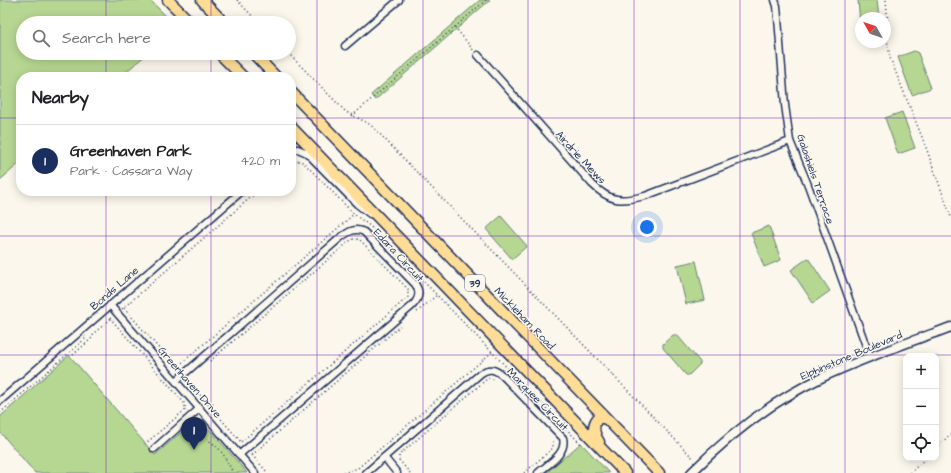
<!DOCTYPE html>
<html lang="en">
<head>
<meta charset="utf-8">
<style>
  :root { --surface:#fff; --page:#f2f2f2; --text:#202124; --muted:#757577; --line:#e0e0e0; --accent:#1b2f5e }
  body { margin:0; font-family:"Architects Daughter",sans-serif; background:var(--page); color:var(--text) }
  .controls { position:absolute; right:12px; bottom:12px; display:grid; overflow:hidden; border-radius:8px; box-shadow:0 2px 10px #0003 }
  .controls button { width:36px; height:36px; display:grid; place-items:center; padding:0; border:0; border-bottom:1px solid var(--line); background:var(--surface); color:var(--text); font:20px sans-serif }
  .compass { position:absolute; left:855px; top:12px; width:36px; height:36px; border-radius:50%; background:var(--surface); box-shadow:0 2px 10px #0003; rotate:310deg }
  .you { position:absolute; left:647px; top:227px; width:14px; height:14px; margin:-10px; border:3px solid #fff; border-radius:50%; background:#1a73e8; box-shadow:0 0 0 6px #1a73e833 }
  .badge { display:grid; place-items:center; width:26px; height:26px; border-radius:50%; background:var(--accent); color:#fff; font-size:13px; font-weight:700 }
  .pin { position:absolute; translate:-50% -33px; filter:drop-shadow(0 1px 2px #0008) }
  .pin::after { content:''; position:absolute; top:21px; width:14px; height:12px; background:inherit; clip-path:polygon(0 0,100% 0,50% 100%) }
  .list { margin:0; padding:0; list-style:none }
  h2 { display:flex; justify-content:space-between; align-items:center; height:52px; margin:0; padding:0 16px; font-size:17px }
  h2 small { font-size:13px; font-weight:400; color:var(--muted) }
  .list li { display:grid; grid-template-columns:26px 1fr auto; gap:12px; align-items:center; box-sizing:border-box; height:72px; padding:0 16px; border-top:1px solid var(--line) }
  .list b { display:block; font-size:15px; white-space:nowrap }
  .list p { margin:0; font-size:13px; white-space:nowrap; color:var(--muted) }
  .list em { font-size:13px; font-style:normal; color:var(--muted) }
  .icon { flex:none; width:22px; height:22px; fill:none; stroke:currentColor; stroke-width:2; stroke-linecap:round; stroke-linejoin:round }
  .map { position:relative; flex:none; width:951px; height:473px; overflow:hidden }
  .search { position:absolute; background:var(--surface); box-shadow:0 2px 10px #0003; left:16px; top:16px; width:280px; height:44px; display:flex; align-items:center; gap:10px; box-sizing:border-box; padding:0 14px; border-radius:22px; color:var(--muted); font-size:15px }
  .panel { position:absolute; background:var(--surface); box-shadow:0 2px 10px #0003; left:16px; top:72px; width:280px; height:124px; border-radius:16px }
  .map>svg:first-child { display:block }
</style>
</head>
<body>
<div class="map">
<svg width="951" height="473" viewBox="0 0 951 473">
  <rect width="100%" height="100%" fill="#fbf7ec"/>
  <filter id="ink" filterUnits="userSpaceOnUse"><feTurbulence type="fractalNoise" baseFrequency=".025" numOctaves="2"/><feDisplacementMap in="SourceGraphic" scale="8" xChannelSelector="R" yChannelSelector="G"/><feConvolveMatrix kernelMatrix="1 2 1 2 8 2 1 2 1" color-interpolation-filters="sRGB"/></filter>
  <g filter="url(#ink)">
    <path fill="#b6d791" stroke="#688378" d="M0,0H150L173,23H23V53H148L120,77H21V162L0,180Z
      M480,0H490L375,100L371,95Z
      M858,0H877L879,18H861V35Z
      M914,51L918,53L931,88L912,95L898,57Z
      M902,112L915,148L898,154L885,118Z
      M501,216L527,246L512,259L486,229Z
      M769,226L781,260L764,267L751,233Z
      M808,258L830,291L813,303L791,270Z
      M696,261L705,300L686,304L677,265Z
      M673,335H677L700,362V364L689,375H686L663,348V344Z
      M69,355L155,455L193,422L202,423L213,433L247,473H35L0,432V417Z
      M581,443L609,473H546Z"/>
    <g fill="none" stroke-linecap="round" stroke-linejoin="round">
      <g stroke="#1b2f5e" stroke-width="9">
        <path id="minor" d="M775,0L777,6L785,105L790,141L808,185L870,357
          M345,46L399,0
          M478,55L592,184C610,202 621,202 645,196L790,141
          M291,134L292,139L291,146
          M291,150L298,149L307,153L357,204L370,214
          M110,305L255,473
          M176,381L340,238C348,232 355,227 364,232L415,284C421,292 419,299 412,306L240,454
          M0,401L242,191
          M154,449L200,408
          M384,457L397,473
          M366,473L480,374C489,367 495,369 503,376L563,438C567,454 548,464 538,473"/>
      </g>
      <g stroke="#1b2f5e" stroke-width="11">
        <path id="tertiary" d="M691,473C729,435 772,401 821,378C863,358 907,343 951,327"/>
      </g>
      <g stroke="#1b2f5e" stroke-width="13">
        <path id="primary" d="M168,0L191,23
          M202,0L224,23
          M219,53L243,77
          M253,53L276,77
          M291,92L659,473
          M291,127L625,473
          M599,442C594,434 591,425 599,417L606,419"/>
      </g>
      <path stroke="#1b2f5e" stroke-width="1.5" stroke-dasharray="1 3" stroke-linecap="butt" d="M237,0L259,23
        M886,0L889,37L887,38L890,58L924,142L951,217
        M455,27L474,51
        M288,53L345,111C355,118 366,120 375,129L694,459
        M352,116L486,0
        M291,157L294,160L303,162L355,215L370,226L581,444
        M124,308L176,368
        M122,309L258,191
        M417,312L437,295
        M110,318L185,404V410L145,444
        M73,355L92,338L94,333L112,318
        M210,361L352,239H359L408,289V297L241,442
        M176,368L353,215
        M187,380L241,442
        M0,413L86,338L85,336
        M191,426C198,434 208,439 216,446C224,453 228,463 233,473
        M936,448L951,434
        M252,455L400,326
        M252,455L268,473
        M343,473L358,468L492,352
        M410,473L399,460V455L488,378L496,380
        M524,473L553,448V439
        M910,473L926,458"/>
      <use href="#minor" stroke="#fbf7ec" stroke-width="6"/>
      <use href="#tertiary" stroke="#fbf7ec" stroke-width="8"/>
      <use href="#primary" stroke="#ffdd96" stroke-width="10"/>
    </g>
  </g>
  <path fill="none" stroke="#7b2cbf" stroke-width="1" stroke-opacity="0.55" d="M106,0V23M211,0V23M317,0V473M423,0V473M528,0V473M634,0V473M740,0V473M845,0V473M106,53V77M211,53V77M0,118H21M291,118H951M106,191V473M211,191V473M0,236H951M0,355H951"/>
  <g text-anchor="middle" stroke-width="3" stroke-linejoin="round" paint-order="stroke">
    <rect fill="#fbf7ec" stroke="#5e6b89" stroke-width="1" x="465" y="275" width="20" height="16" rx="3"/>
    <g font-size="10" font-weight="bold" fill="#1b2f5e">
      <text x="475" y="287">39</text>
    </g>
    <g font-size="11" fill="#1b2f5e" stroke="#fbf7ec">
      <text transform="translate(581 157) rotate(47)" y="4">Airdrie Mews</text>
      <text transform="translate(816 179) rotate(71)" y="4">Galashiels Terrace</text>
      <text transform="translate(399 255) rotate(47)" y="4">Edara Circuit</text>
      <text transform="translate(114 288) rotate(-41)" y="4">Bonds Lane</text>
      <text transform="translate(525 318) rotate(46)" y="4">Mickleham Road</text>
      <text transform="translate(851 355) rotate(-23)" y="4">Elphinstone Boulevard</text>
      <text transform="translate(190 382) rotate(49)" y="4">Greenhaven Drive</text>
      <text transform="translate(538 399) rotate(46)" y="4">Marquee Circuit</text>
    </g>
  </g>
</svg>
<div class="controls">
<button>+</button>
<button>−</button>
<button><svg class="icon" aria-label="locate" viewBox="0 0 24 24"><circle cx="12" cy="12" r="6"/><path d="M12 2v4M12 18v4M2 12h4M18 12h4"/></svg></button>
</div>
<svg class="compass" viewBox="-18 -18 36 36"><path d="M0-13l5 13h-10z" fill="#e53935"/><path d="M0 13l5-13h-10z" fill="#757577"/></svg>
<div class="you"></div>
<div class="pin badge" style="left:194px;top:450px">1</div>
<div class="search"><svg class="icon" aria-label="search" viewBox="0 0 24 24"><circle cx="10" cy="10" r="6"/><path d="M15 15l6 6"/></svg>Search here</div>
<section class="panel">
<h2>Nearby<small></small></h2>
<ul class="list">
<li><span class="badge">1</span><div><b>Greenhaven Park</b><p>Park · Cassara Way</p></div><em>420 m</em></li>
</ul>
</section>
</div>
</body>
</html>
